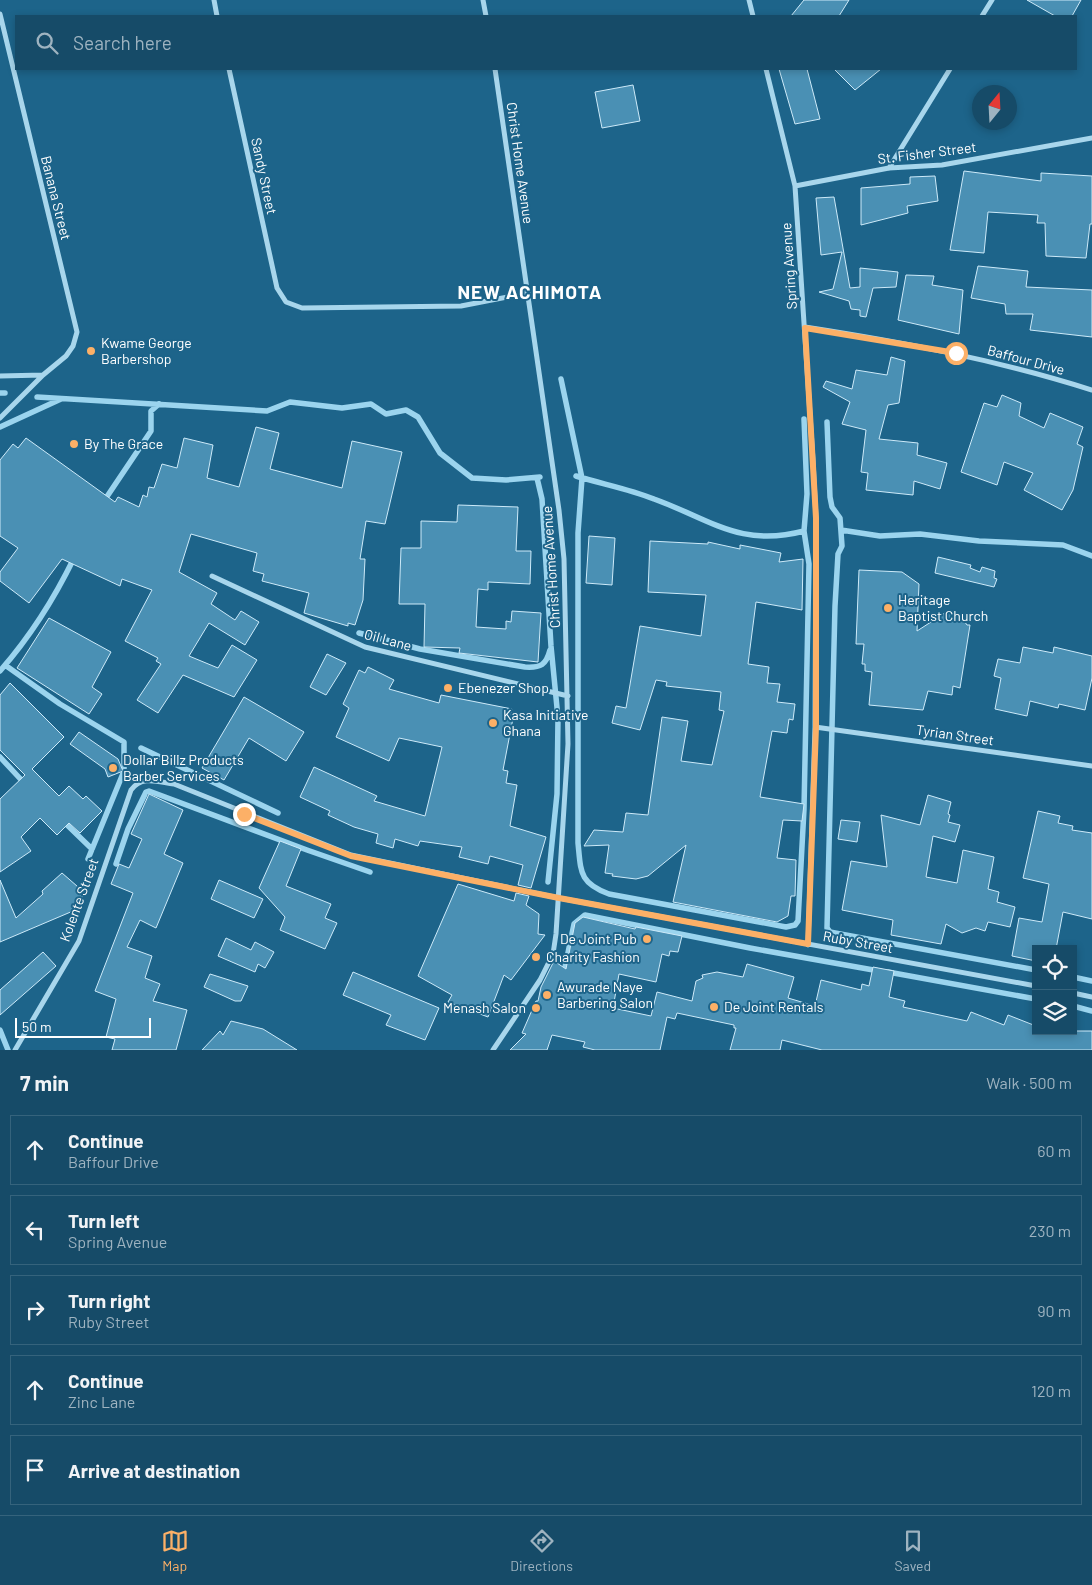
<!DOCTYPE html>
<html lang="en">
<head>
<meta charset="utf-8">
<style>
  :root { --surface:#164b68; --page:#1f526e; --text:#f1f3f6; --muted:#9eb3c0; --line:#35637c; --accent:#fcb067 }
  body { margin:0; font-family:Barlow,sans-serif; background:var(--page); color:var(--text) }
  .controls { position:absolute; right:15px; bottom:15px; display:grid; overflow:hidden; border-radius:0px; box-shadow:0 2px 8px #0003 }
  .controls button { width:45px; height:45px; display:grid; place-items:center; padding:0; border:0; border-bottom:1px solid var(--line); background:var(--surface); color:var(--text); font:25px sans-serif }
  .compass { position:absolute; left:972px; top:85px; width:45px; height:45px; border-radius:50%; background:var(--surface); box-shadow:0 2px 8px #0003; rotate:18deg }
  .scale { position:absolute; left:15px; bottom:12px; width:136px; box-sizing:border-box; padding-left:5px; border:2px solid #fff; border-top:0; font-size:14px; line-height:18px; white-space:nowrap; color:#fff; -webkit-text-stroke:4px #1d648a; paint-order:stroke }
  .stop { position:absolute; width:15px; height:15px; margin:-11px; border:4px solid #fcb067; border-radius:50%; background:#fff }
  .stop.end { background:#fcb067; border-color:#fff; box-shadow:0 1px 5px #0008 }
  .list { margin:0; padding:0; list-style:none }
  h2 { display:flex; justify-content:space-between; align-items:center; height:65px; margin:0; padding:0 20px; font-size:21px }
  h2 small { font-size:16px; font-weight:400; color:var(--muted) }
  .list li { display:grid; grid-template-columns:32px 1fr auto; gap:15px; align-items:center; box-sizing:border-box; height:70px; margin:0 10px 10px; padding:0 10px; border:1px solid var(--line); border-radius:0px }
  .list b { display:block; font-size:19px; white-space:nowrap }
  .list p { margin:0; font-size:16px; white-space:nowrap; color:var(--muted) }
  .list em { font-size:16px; font-style:normal; color:var(--muted) }
  .icon { flex:none; width:28px; height:28px; fill:none; stroke:currentColor; stroke-width:2; stroke-linecap:round; stroke-linejoin:round }
  .map { position:relative; flex:none; width:1092px; height:1050px; overflow:hidden }
  .search { position:absolute; background:var(--surface); box-shadow:0 2px 8px #0003; left:15px; right:15px; top:15px; height:55px; display:flex; align-items:center; gap:12px; box-sizing:border-box; padding:0 18px; border-radius:0px; color:var(--muted); font-size:19px }
  .sheet { height:465px; background:var(--surface) }
  nav { display:flex; justify-content:space-around; align-items:center; box-sizing:border-box; height:70px; border-top:1px solid var(--line); background:var(--surface); font-size:14px; color:var(--muted) }
  nav a { display:grid; justify-items:center; gap:2px }
  nav .on { color:var(--accent) }
  .map>svg:first-child { display:block }
</style>
</head>
<body>
<div class="map">
<svg width="1092" height="1050" viewBox="0 0 1092 1050">
  <rect width="100%" height="100%" fill="#1d648a"/>
  <g fill="none" stroke-linecap="round" stroke-linejoin="round">
    <path stroke="#9bd4ee" stroke-width="5.5" d="M561,379L582,478L578,533V843C581,872 579,883 609,894L786,927L795,925L798,921L804,809L809,564L804,531L807,494L804,419
      M0,393H5
      M37,397L267,411L290,402L342,408L371,404L386,414L406,410L418,417L440,453L472,478L506,480L540,477
      M827,422L830,497L832,507L840,518L842,546L838,554L835,606L827,928L830,932L835,933L1036,970
      M0,427L61,399
      M576,476C602,484 629,489 654,499C710,519 740,548 804,531
      M537,478L542,499L551,646L558,718L557,794L548,882
      M104,501L151,431V411L159,404
      M841,530L880,536L920,534L979,541L1063,545L1092,556
      M359,633L420,649L525,667C541,668 546,665 550,650
      M5,665L60,704L124,742V771L88,859
      M0,671C29,638 55,597 74,558
      M141,748L278,813
      M0,757L26,785
      M63,821L92,849
      M116,864L128,829L146,792L149,791L307,850L370,872
      M565,967L574,924L585,915L750,948L879,971
      M888,972L1036,999
      M1073,977L1092,981
      M1073,1006L1092,1011
      M0,1030L8,1050"/>
  </g>
  <path fill="#4a90b4" stroke="#cdeaf9" d="M804,0H849L839,16H791Z
    M1027,0H1081L1072,16H1055Z
    M779,69H807L820,119L795,124Z
    M834,69H881L855,90Z
    M633,85L640,121L602,128L595,92Z
    M964,171L1041,181V173L1092,176V224H1090L1086,258L1046,256L1045,223H1037L1038,215L988,212L984,253L950,250Z
    M935,176L938,201L907,206L908,213L861,225V188L910,184V177Z
    M834,197L850,288L860,287V268L898,272L896,287L873,288L866,317L860,316V310L851,309L849,301L819,292L833,289L842,252L821,255L816,198Z
    M978,266L1028,271L1026,287L1092,290V337L1030,330L1033,314H1006L1005,304L971,298Z
    M906,275L934,276L932,285L963,290L959,334L898,320Z
    M891,357L905,361L899,403L888,405L879,439L918,443L917,455L947,463L940,489L914,481L913,495L866,490L868,473L861,472L866,430L842,424L850,402L823,387L826,381L852,389L856,370L887,375Z
    M1002,395L1021,403L1019,416L1044,428L1050,413L1083,427L1077,444L1083,447L1073,490L1062,510L1024,490L1033,473L1004,462L997,485L961,472L984,403L997,407Z
    M256,427L279,433L270,469L342,488L352,441L402,452L385,524L366,521L360,559H365L363,600L355,625L348,623V626L304,613L309,593L262,581L264,574L253,571L257,553L191,534L179,572L217,593L211,604L235,620L241,611L259,622L245,645L209,623L189,656L218,668L232,645L257,660L234,697L183,675L158,713L137,700L161,664L156,661L158,658L125,641L152,590L122,579L120,586L62,559L29,603L0,581V572L18,548L0,536V460L13,444L18,448L26,438L115,502L118,497L139,507L143,495L147,497L149,487L154,488L162,464L177,468L184,438L213,445L207,478L239,487Z
    M458,505L518,507L516,551H531L530,584L488,582V590L478,589L476,627L506,629V621L511,622L512,611L541,613L538,662L459,653L460,648L424,647L425,604H399L401,548H421V521L457,522Z
    M589,536L615,538L612,585L586,583Z
    M650,541L708,544V542L740,549V545L781,553L779,562L803,559L802,610L756,602L748,664L769,667L767,683L780,684L777,702L795,704L793,720L789,719L787,733L772,731L760,797L804,804L802,821L783,820L777,858L796,860L795,896H791L788,916L777,922L673,902L686,845L648,876L636,879L612,876L613,874L605,873L609,845L584,846L594,830L623,832L626,813L648,815L662,717L688,721L681,761L712,765L724,711L719,710L721,692L666,686L667,682L656,680L640,730L612,723L616,706L626,708L640,626L701,636L706,595L648,592Z
    M938,557L971,565L970,568L980,572L982,567L995,571L994,578L997,579L994,587L935,573Z
    M859,570L902,572L919,584L917,631L948,611L960,615L967,625H970L960,688L953,686L952,695L928,691L923,710L869,705L872,672L865,671V664H862L864,644H856Z
    M49,618L111,652L92,687L102,694L89,714L17,668Z
    M1023,647L1053,653L1054,647L1092,656V678L1085,710L1059,704L1058,708L1030,701L1027,716L995,709L1001,678L994,676L998,659L1020,663Z
    M327,654L346,663L326,695L310,687Z
    M368,667L394,680L389,689L439,703L441,695L512,709L511,712L514,713L503,770L508,771L506,783L517,785L510,826L546,837L531,888L518,885L523,865L490,856L488,864L459,857L462,847L420,841L418,846L395,839L393,848L376,843L378,834L354,827L328,815L330,811L300,797L314,767L377,796L374,801L425,816L442,747L399,738L389,761L336,737L349,708L343,704L359,670L365,673Z
    M10,683L64,737L32,769L59,796L69,786L83,799L86,796L102,811L80,833L69,823L57,835L40,818L21,837L31,851L0,872V799L25,775L0,750V695Z
    M244,697L304,732L286,761L249,738L224,780L202,768Z
    M79,732L118,759L123,771L108,777L105,769L70,744Z
    M149,794L183,810L164,854L183,863L156,928L140,920L127,947L152,956L145,978L160,984L153,1001L187,1010L176,1050H112L115,1039L106,1037L116,999L95,991L133,893L111,884L119,864L129,868L142,839L131,834Z
    M928,795L951,802L948,814L950,815L948,822L960,825L955,842L933,836L926,877L957,883L963,850L994,857L988,889L999,892L997,902L1015,907L1010,927L988,922L985,931L976,928L962,933L946,924L941,944L891,935L893,920L842,910L851,861L887,867L881,815L920,825Z
    M1038,811L1060,816L1058,823L1073,826L1072,830L1092,833V919L1063,912L1056,949H1036V961L1012,956L1019,918L1042,922L1049,884L1023,878Z
    M841,820L860,822L857,842L838,839Z
    M280,841L301,849L286,886L331,904L325,918L337,923L325,949L280,930L285,917L259,888Z
    M62,873L85,893L73,911L0,942V880L16,918L43,894L42,891Z
    M219,880L263,899L254,918L211,899Z
    M458,884L514,901L516,893L529,896L526,905L539,914L538,934L545,935L511,980L504,975L488,1017L448,1002L452,995L418,976Z
    M583,917L635,929L636,927L682,936L678,952L670,951L669,956L662,954L656,982L619,974L613,1008L651,1016L657,992L692,1001L696,981L703,978L702,975L717,972L743,977L747,964L794,977L788,998L815,1006L821,980L861,990L862,984L869,986L873,967L894,971L889,997L905,1001L903,1007L967,1021L971,1012L1004,1025L1008,1015L1036,1026V1031H1092V1050H822L782,1040L780,1050H730L736,1028H734V1025L677,1013L675,1019L667,1017L660,1050H595L583,1047L585,1042L552,1035L547,1050H510L526,1034L522,1033L536,1001H538L541,987L554,961L566,969L575,923Z
    M226,938L251,950L255,942L274,952L265,968L258,964L255,972L218,956Z
    M43,952L56,966L0,1015V990Z
    M353,972L439,1008L425,1040L386,1025L391,1015L343,995Z
    M210,974L248,986L241,1001H235L204,987Z
    M231,1021L263,1029L297,1050H202L220,1031L223,1035Z"/>
  <g fill="none" stroke-linecap="round" stroke-linejoin="round">
    <path stroke="#a8d6ec" stroke-width="5" d="M214,0L217,16
      M483,0L486,16
      M749,0L753,16
      M0,14L77,332L73,346L66,356L43,375L0,418
      M982,16L992,0
      M229,69L277,288L286,302L302,308L461,306L528,293
      M766,69L795,186L813,460L816,518L815,727L808,945
      M889,168L950,69
      M795,186L889,168L942,165L1092,138
      M805,327C902,342 998,360 1092,390
      M0,376L43,375
      M212,576L365,647L568,696
      M815,727L1092,766
      M1073,993L1092,997
      M15,1050L79,941L131,790C142,775 158,782 174,784L351,855L559,898L1036,986
      M493,1050L540,980L553,954L556,934L568,744L564,559L559,510L495,69"/>
  </g>
  <g fill="none" stroke-linecap="round" stroke-linejoin="round">
    <path stroke="#fcb067" stroke-width="6" d="M244,814L351,856L559,898L808,944L816,727V518L805,328L956,353"/>
  </g>
  <g fill="#fcb067" stroke="#1d648a" stroke-width="2">
    <circle cx="91" cy="351" r="5"/>
    <circle cx="74" cy="444" r="5"/>
    <circle cx="888" cy="608" r="5"/>
    <circle cx="448" cy="688" r="5"/>
    <circle cx="493" cy="723" r="5"/>
    <circle cx="113" cy="768" r="5"/>
    <circle cx="647" cy="939" r="5"/>
    <circle cx="536" cy="957" r="5"/>
    <circle cx="547" cy="995" r="5"/>
    <circle cx="714" cy="1007" r="5"/>
    <circle cx="536" cy="1008" r="5"/>
  </g>
  <g text-anchor="middle" stroke-width="4" stroke-linejoin="round" paint-order="stroke">
    <g font-size="14" fill="#fff" stroke="#1d648a">
      <text transform="translate(927 153) rotate(-7)" y="5">St. Fisher Street</text>
      <text transform="translate(520 163) rotate(82)" y="5">Christ Home Avenue</text>
      <text transform="translate(264 176) rotate(78)" y="5">Sandy Street</text>
      <text transform="translate(56 198) rotate(76)" y="5">Banana Street</text>
      <text transform="translate(789 266) rotate(-94)" y="5">Spring Avenue</text>
      <text transform="translate(1026 360) rotate(15)" y="5">Baffour Drive</text>
      <text transform="translate(551 567) rotate(-94)" y="5">Christ Home Avenue</text>
      <text transform="translate(388 640) rotate(15)" y="5">Oil Lane</text>
      <text transform="translate(955 735) rotate(8)" y="5">Tyrian Street</text>
      <text transform="translate(79 900) rotate(-70)" y="5">Kolente Street</text>
      <text transform="translate(858 942) rotate(10)" y="5">Ruby Street</text>
    </g>
    <g font-size="14" fill="#fff" stroke="#1d648a" text-anchor="start">
      <text x="101" y="348">Kwame George<tspan x="101" dy="16">Barbershop</tspan></text>
      <text x="84" y="449">By The Grace</text>
      <text x="898" y="605">Heritage<tspan x="898" dy="16">Baptist Church</tspan></text>
      <text x="458" y="693">Ebenezer Shop</text>
      <text x="503" y="720">Kasa Initiative<tspan x="503" dy="16">Ghana</tspan></text>
      <text x="123" y="765">Dollar Billz Products<tspan x="123" dy="16">Barber Services</tspan></text>
      <text x="637" y="944" text-anchor="end">De Joint Pub</text>
      <text x="546" y="962">Charity Fashion</text>
      <text x="557" y="992">Awurade Naye<tspan x="557" dy="16">Barbering Salon</tspan></text>
      <text x="724" y="1012">De Joint Rentals</text>
      <text x="526" y="1013" text-anchor="end">Menash Salon</text>
    </g>
    <g font-size="19" font-weight="bold" letter-spacing="1" fill="#fff" stroke="#1d648a">
      <text x="530" y="299">NEW ACHIMOTA</text>
    </g>
  </g>
</svg>
<div class="controls">
<button><svg class="icon" aria-label="locate" viewBox="0 0 24 24"><circle cx="12" cy="12" r="6"/><path d="M12 2v4M12 18v4M2 12h4M18 12h4"/></svg></button>
<button><svg class="icon" aria-label="layers" viewBox="0 0 24 24"><path d="M12 4l9 5-9 5-9-5zM3 14l9 5 9-5"/></svg></button>
</div>
<svg class="compass" viewBox="-18 -18 36 36"><path d="M0-13l5 13h-10z" fill="#e53935"/><path d="M0 13l5-13h-10z" fill="#9eb3c0"/></svg>
<div class="scale">50 m</div>
<div class="stop" style="left:956px;top:353px"></div>
<div class="stop end" style="left:244px;top:814px"></div>
<div class="search"><svg class="icon" aria-label="search" viewBox="0 0 24 24"><circle cx="10" cy="10" r="6"/><path d="M15 15l6 6"/></svg>Search here</div>
</div>
<section class="sheet">
<h2>7 min<small>Walk · 500 m</small></h2>
<ul class="list">
<li><svg class="icon" aria-label="ahead" viewBox="0 0 24 24"><path d="M12 20V5M6 11l6-6 6 6"/></svg><div><b>Continue</b><p>Baffour Drive</p></div><em>60 m</em></li>
<li><svg class="icon" aria-label="left" viewBox="0 0 24 24"><path d="M17 20v-9H6M10 6l-5 5 5 5"/></svg><div><b>Turn left</b><p>Spring Avenue</p></div><em>230 m</em></li>
<li><svg class="icon" aria-label="right" viewBox="0 0 24 24"><path d="M7 20v-9h11M14 6l5 5-5 5"/></svg><div><b>Turn right</b><p>Ruby Street</p></div><em>90 m</em></li>
<li><svg class="icon" aria-label="ahead" viewBox="0 0 24 24"><path d="M12 20V5M6 11l6-6 6 6"/></svg><div><b>Continue</b><p>Zinc Lane</p></div><em>120 m</em></li>
<li><svg class="icon" aria-label="arrive" viewBox="0 0 24 24"><path d="M6 21V4h12l-3 4 3 4H6"/></svg><div><b>Arrive at destination</b></div></li>
</ul>
</section>
<nav>
<a class="on"><svg class="icon" aria-label="map" viewBox="0 0 24 24"><path d="M3 6l6-2 6 2 6-2v14l-6 2-6-2-6 2zM9 4v14M15 6v14"/></svg>Map</a>
<a><svg class="icon" aria-label="directions" viewBox="0 0 24 24"><path d="M12 3l9 9-9 9-9-9zM9 14v-3h6M13 9l2 2-2 2"/></svg>Directions</a>
<a><svg class="icon" aria-label="saved" viewBox="0 0 24 24"><path d="M7 4h10v16l-5-4-5 4z"/></svg>Saved</a>
</nav>
</body>
</html>
